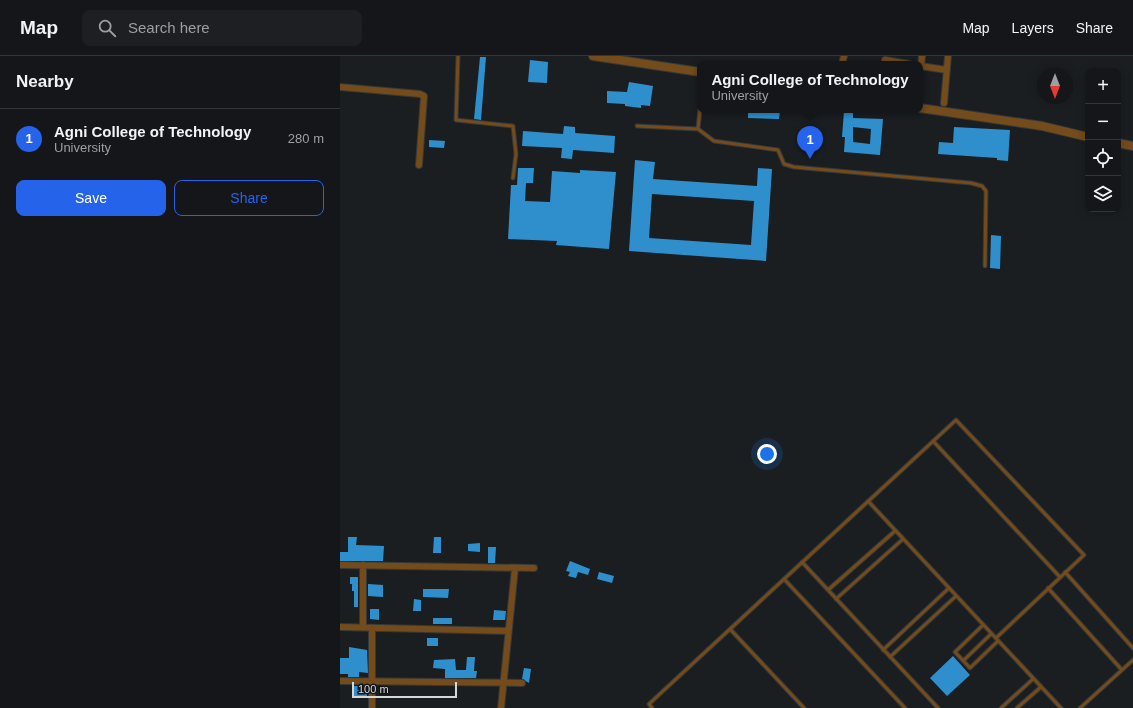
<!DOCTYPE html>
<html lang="en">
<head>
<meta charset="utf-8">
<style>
  :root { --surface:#141619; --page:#1d1f22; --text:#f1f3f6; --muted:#9d9fa2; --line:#333538; --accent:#2563eb }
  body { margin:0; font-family:Arial,sans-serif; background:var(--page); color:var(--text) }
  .controls { position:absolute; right:12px; top:12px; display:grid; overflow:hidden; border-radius:8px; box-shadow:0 2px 10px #0003 }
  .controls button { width:36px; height:36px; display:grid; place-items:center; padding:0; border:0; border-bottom:1px solid var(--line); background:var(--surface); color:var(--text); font:20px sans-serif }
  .compass { position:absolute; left:697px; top:12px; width:36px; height:36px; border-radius:50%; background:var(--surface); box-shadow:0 2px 10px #0003; rotate:180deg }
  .scale { position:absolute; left:12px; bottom:10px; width:105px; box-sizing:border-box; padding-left:4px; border:2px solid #d5d7d9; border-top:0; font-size:11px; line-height:14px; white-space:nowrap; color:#d5d7d9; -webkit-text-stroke:3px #111517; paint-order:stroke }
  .you { position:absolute; left:427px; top:398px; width:14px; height:14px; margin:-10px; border:3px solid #fff; border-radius:50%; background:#1a73e8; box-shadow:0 0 0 6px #1a73e833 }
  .badge { display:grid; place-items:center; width:26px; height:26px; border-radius:50%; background:var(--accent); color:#fff; font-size:13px; font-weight:700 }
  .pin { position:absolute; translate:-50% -33px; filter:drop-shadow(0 1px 2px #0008) }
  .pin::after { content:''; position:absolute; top:21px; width:14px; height:12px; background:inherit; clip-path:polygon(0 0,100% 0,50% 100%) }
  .popup { position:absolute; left:357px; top:5px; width:226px; height:52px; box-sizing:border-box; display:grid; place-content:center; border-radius:8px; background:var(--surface); filter:drop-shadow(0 1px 3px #0005); font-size:13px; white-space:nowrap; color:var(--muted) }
  .popup b { font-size:15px; color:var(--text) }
  .popup::after { content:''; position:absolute; left:50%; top:100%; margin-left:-8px; border:8px solid transparent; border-top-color:var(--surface) }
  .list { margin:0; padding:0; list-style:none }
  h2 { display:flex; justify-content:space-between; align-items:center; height:52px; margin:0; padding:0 16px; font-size:17px }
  h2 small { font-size:13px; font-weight:400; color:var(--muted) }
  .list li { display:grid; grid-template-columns:26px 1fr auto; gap:12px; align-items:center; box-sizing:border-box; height:60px; padding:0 16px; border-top:1px solid var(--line) }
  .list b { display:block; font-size:15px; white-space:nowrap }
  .list p { margin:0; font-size:13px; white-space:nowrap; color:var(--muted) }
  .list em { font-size:13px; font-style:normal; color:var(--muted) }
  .actions { display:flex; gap:8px; padding:12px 16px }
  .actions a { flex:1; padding:9px 0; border:1px solid var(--accent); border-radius:8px; text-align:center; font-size:14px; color:var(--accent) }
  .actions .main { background:var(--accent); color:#fff }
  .icon { flex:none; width:22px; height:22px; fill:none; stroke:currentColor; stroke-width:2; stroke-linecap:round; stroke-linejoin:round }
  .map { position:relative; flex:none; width:793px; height:652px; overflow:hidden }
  header { display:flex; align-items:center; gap:24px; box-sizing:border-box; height:56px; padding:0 20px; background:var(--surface); border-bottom:1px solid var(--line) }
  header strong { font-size:19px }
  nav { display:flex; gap:22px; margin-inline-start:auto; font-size:14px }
  .search { width:280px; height:36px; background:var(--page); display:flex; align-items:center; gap:10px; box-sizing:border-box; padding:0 14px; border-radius:8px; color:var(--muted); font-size:15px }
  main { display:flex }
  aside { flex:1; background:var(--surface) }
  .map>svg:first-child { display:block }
</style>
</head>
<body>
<header>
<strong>Map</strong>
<div class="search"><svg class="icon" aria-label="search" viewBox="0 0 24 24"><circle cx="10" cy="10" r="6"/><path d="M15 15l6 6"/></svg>Search here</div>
<nav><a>Map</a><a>Layers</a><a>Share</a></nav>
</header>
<main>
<aside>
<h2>Nearby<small></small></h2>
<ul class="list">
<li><span class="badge">1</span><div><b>Agni College of Technology</b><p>University</p></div><em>280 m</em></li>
</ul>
<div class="actions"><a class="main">Save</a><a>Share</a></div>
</aside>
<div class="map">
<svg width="793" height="652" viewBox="0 0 793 652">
  <rect width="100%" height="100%" fill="#1a1e21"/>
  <path fill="#2f8fcc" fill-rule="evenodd" d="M140,1H146L141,64L134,63Z
    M190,4L208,6L207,27L188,26Z
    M289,26L313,30L310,50L301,49V52L285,50V48L267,47V35L287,36Z
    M408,54H440L439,63L408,62Z
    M513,54V62L543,63L540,99L504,96L505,81H502L504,55ZM513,71L531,73L530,88L513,86Z
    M224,70L235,71V77L275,80L274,97L233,94L232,103L221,102L222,92L182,90L183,75L223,78Z
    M614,71L670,74L668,105L657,104V102L598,98L599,86L613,87Z
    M89,84L105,85L104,92L89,91Z
    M295,104L315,106L313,123L417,130L418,112L432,113L426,205L289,195ZM312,138L414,145L411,189L309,182Z
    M178,112H194L193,127H186L185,145L210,146L212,115L240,117V114L276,116L269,193L216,189L217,185L168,183L171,129H177Z
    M651,179L661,180L660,213L650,212Z
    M8,481H17L16,489L44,490L43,505H0V496H8Z
    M94,481H101V497H93Z
    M140,487V496L128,495V488Z
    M148,491H156L155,507H148Z
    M230,505L250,513L248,519L238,516L236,522L228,520L230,516L226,515Z
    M259,516L274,520L272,527L257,523Z
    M10,521H18V551H14V535H12V528H10Z
    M28,528L43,529V541L28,540Z
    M83,533H109L108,542L83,541Z
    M74,543L81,544V555H73Z
    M30,553H39V564L30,563Z
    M154,554L166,555L165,564H153Z
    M93,562H112V568H93Z
    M87,582H98V590H87Z
    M9,591L27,594L28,617L19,616V621H8V618H0V602H9Z
    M613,600L630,619L607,640L590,622Z
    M127,601H135L134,615H137L136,622H105V613L93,612L94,604L115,603L116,614H126Z
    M184,612L191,613L189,627L182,623Z
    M12,630H18V633L27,634V641H12Z"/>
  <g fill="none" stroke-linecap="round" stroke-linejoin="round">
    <g stroke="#34383b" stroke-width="5">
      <path id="service" d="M118,0L116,64L173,70L176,98L173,122
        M360,53L358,73L374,85L438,94L444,108L454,111L631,127L642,130L646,135L645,210
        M297,70L358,73
        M593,385L720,521
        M528,445L721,652
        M462,506L598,652
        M725,516L793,592
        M444,523L565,652
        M708,532L782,614
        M488,534L555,475
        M496,543L563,483
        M643,569L615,596L630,612L658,585
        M390,573L464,652
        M543,594L609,532
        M550,601L616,540
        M624,604L651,578
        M312,652L309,648L616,364L744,499L656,582
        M661,652L693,623
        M677,652L701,631
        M740,652L793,604"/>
    </g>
    <g stroke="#34383b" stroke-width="8">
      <path id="minor" d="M545,4L569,8
        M502,8L504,0
        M580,10L607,14
        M581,10L582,0
        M0,31L80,38L84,40L79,109
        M604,47L608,0
        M0,509L194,512
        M23,509V571
        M0,571L168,575
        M32,572V652
        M0,625L182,627
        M161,652L175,512"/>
    </g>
    <g stroke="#34383b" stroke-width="10">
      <path id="tertiary" d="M253,0L360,16
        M580,52L702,70L748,81
        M778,87L793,90"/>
    </g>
    <use href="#service" stroke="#744b1a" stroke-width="3"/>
    <use href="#minor" stroke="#744b1a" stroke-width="6"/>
    <use href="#tertiary" stroke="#744b1a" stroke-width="8"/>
  </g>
</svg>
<div class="controls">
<button>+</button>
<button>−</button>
<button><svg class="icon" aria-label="locate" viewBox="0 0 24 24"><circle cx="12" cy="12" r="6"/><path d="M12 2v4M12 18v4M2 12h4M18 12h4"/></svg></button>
<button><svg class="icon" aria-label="layers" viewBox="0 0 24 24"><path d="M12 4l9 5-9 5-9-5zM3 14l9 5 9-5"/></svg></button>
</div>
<svg class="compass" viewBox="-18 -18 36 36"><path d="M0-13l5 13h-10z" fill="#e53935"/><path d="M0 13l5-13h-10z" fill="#9d9fa2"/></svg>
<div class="scale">100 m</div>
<div class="you"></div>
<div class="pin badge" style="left:470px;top:103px">1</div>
<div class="popup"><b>Agni College of Technology</b>University</div>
</div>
</main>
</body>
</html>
